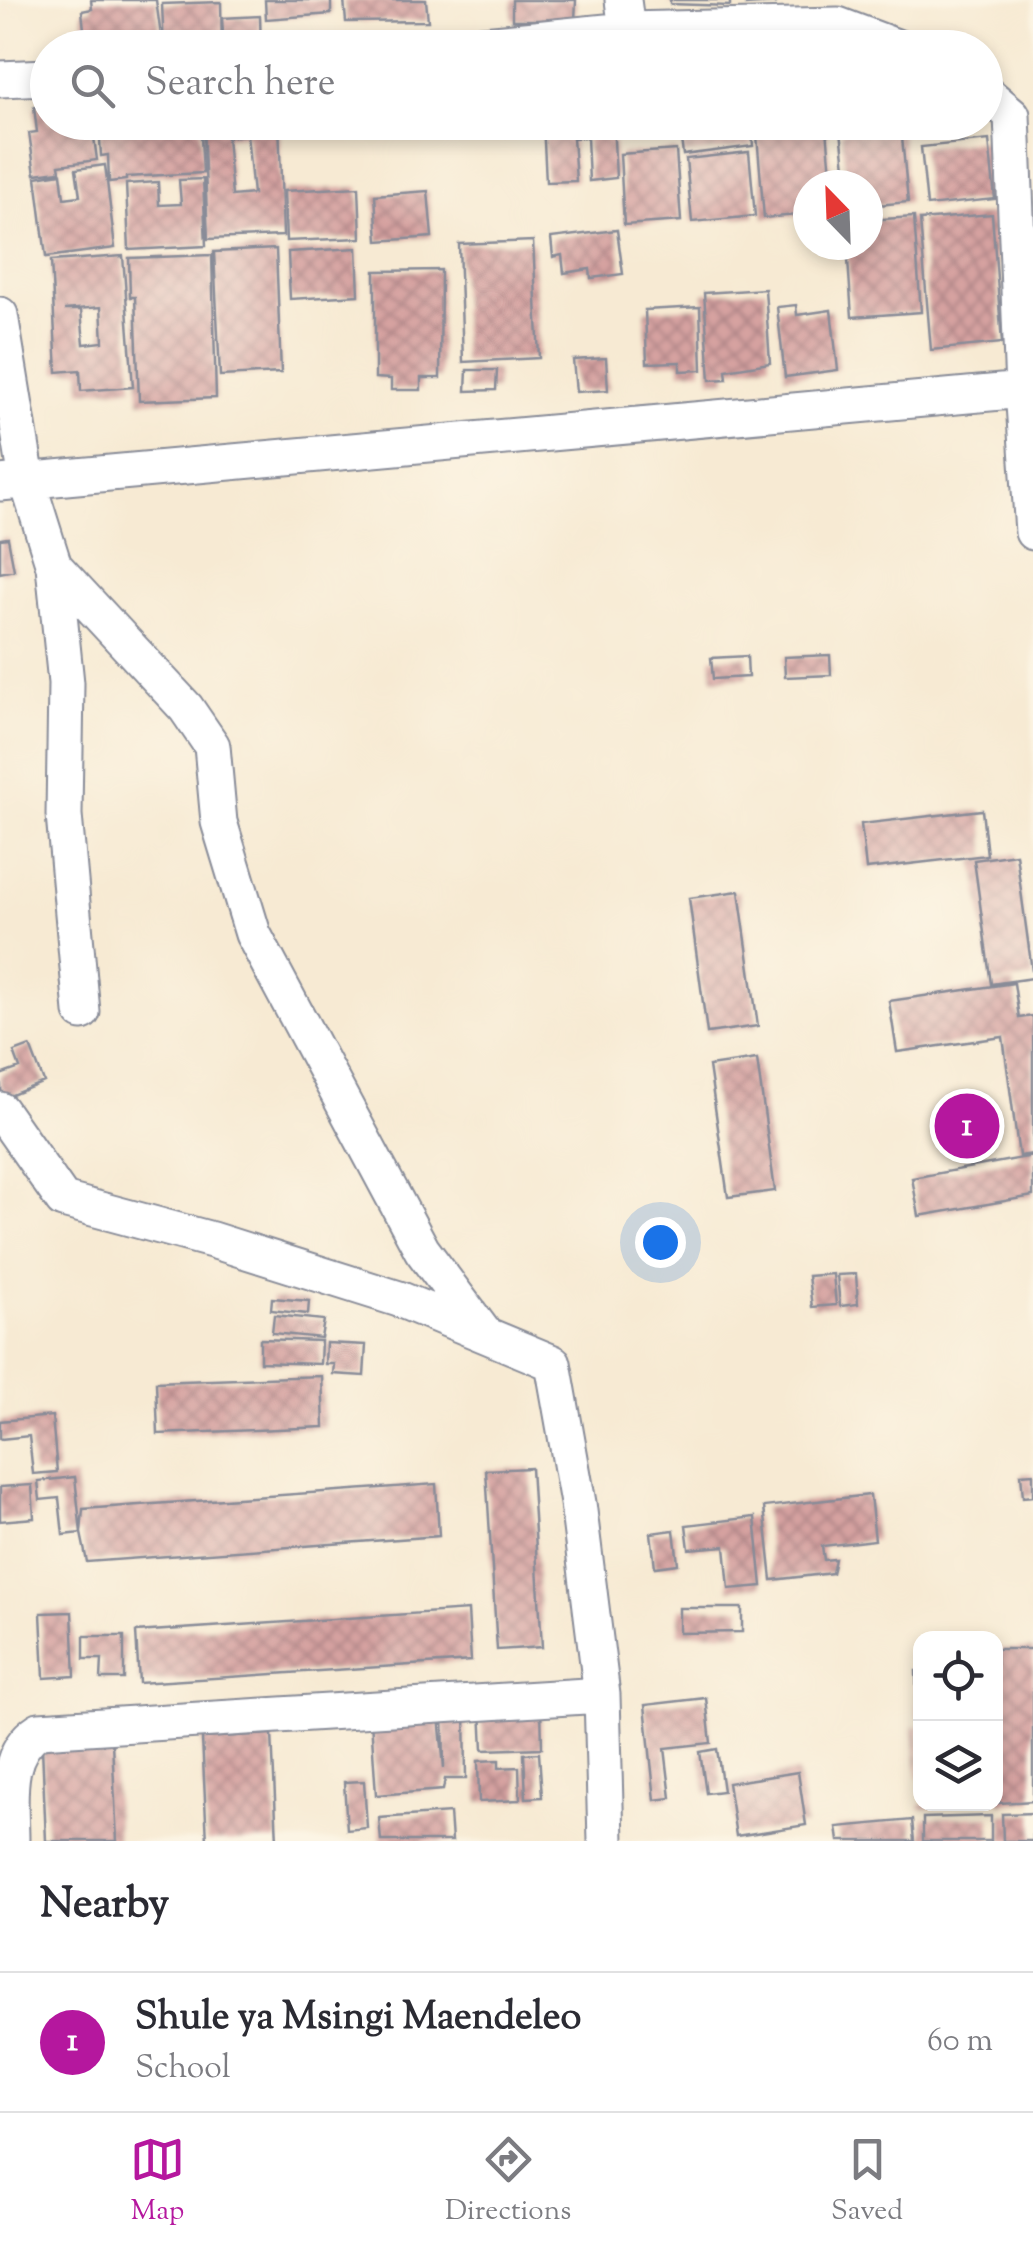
<!DOCTYPE html>
<html lang="en">
<head>
<meta charset="utf-8">
<style>
  :root { --surface:#fff; --page:#f2f2f3; --text:#2b2b33; --muted:#7c7c81; --line:#e1e1e2; --accent:#b5179e }
  body { margin:0; font-family:"Sorts Mill Goudy",serif; background:var(--page); color:var(--text) }
  .controls { position:absolute; right:30px; bottom:30px; display:grid; overflow:hidden; border-radius:20px; box-shadow:0 5px 15px #0003 }
  .controls button { width:90px; height:90px; display:grid; place-items:center; padding:0; border:0; border-bottom:2px solid var(--line); background:var(--surface); color:var(--text); font:50px sans-serif }
  .compass { position:absolute; left:793px; top:170px; width:90px; height:90px; border-radius:50%; background:var(--surface); box-shadow:0 5px 15px #0003; rotate:337deg }
  .you { position:absolute; left:660px; top:1242px; width:35px; height:35px; margin:-25px; border:8px solid #fff; border-radius:50%; background:#1a73e8; box-shadow:0 0 0 15px #1a73e833 }
  .badge { display:grid; place-items:center; width:65px; height:65px; border-radius:50%; background:var(--accent); color:#fff; font-size:32px; font-weight:700 }
  .pin { position:absolute; translate:-50% -50%; border:5px solid #fff; box-shadow:0 2px 10px #0006 }
  .list { margin:0; padding:0; list-style:none }
  h2 { display:flex; justify-content:space-between; align-items:center; height:130px; margin:0; padding:0 40px; font-size:42px }
  h2 small { font-size:32px; font-weight:400; color:var(--muted) }
  .list li { display:grid; grid-template-columns:65px 1fr auto; gap:30px; align-items:center; box-sizing:border-box; height:140px; padding:0 40px; border-top:2px solid var(--line) }
  .list b { display:block; font-size:38px; white-space:nowrap }
  .list p { margin:0; font-size:32px; white-space:nowrap; color:var(--muted) }
  .list em { font-size:32px; font-style:normal; color:var(--muted) }
  .icon { flex:none; width:55px; height:55px; fill:none; stroke:currentColor; stroke-width:2; stroke-linecap:round; stroke-linejoin:round }
  .map { position:relative; flex:none; width:1033px; height:1841px; overflow:hidden }
  .search { position:absolute; background:var(--surface); box-shadow:0 5px 15px #0003; left:30px; right:30px; top:30px; height:110px; display:flex; align-items:center; gap:25px; box-sizing:border-box; padding:0 35px; border-radius:55px; color:var(--muted); font-size:38px }
  .sheet { height:270px; background:var(--surface) }
  nav { display:flex; justify-content:space-around; align-items:center; box-sizing:border-box; height:140px; border-top:2px solid var(--line); background:var(--surface); font-size:28px; color:var(--muted) }
  nav a { display:grid; justify-items:center; gap:5px }
  nav .on { color:var(--accent) }
  .map>svg:first-child { display:block }
</style>
</head>
<body>
<div class="map">
<svg width="1033" height="1841" viewBox="0 0 1033 1841">
  <defs>
    <pattern id="building-cross-hatch" width="8" height="8" patternUnits="userSpaceOnUse" patternTransform="scale(2.5)"><rect width="8" height="8" fill="#d6a2a0"/><path d="M0 0l8 8M0 8l8-8" fill="none" stroke="#ad8486"/></pattern>
  </defs>
  <rect width="100%" height="100%" fill="#fcf5e5"/>
  <filter id="ink" filterUnits="userSpaceOnUse"><feTurbulence type="fractalNoise" baseFrequency=".01" numOctaves="2"/><feDisplacementMap in="SourceGraphic" scale="20" xChannelSelector="R" yChannelSelector="G"/><feConvolveMatrix kernelMatrix="1 2 1 2 8 2 1 2 1" color-interpolation-filters="sRGB"/></filter>
  <filter id="wash" filterUnits="userSpaceOnUse"><feTurbulence type="fractalNoise" baseFrequency=".0048" numOctaves="4" result="noise"/><feDisplacementMap in="SourceGraphic" scale="40" xChannelSelector="R" yChannelSelector="G"/><feGaussianBlur stdDeviation="2.25" result="paint"/><feColorMatrix in="noise" values="0 0 0 0 0 0 0 0 0 0 0 0 0 0 0 0 0 1.4 0 .05"/><feComposite in="paint" operator="in"/></filter>
  <g filter="url(#wash)">
    <rect width="100%" height="100%" fill="#f7ead3"/>
    <g id="blocks">
      <path fill="url(#building-cross-hatch)" fill-rule="evenodd" d="M91,0H156L161,36L113,42V48H86L82,11L92,9Z
        M265,0H331V14L266,19Z
        M344,0H426L428,21L346,22Z
        M512,0H576L575,20H512Z
        M670,0H730V6L670,4Z
        M746,0H776V3L746,5Z
        M221,2L222,48H164L162,4Z
        M260,16L261,48H224L222,18Z
        M48,105V122H92L97,160L59,165L60,171L35,174L29,133L37,132L34,107Z
        M99,122H200L203,173L126,177V180L109,182L108,155L101,156Z
        M203,122H279L283,236L208,239ZM247,135L253,194L232,196L227,137Z
        M543,122H613L616,178L589,181L587,137L573,138L576,181L546,182Z
        M679,122H751L753,146L683,155Z
        M901,126L908,202L868,206V185H847L841,131Z
        M827,129L832,185H808V214L764,218L757,135Z
        M989,140L995,199L927,206L921,147Z
        M676,150L681,221L624,225L620,154Z
        M749,152L755,216L692,222L686,159Z
        M105,165L115,248L46,257L36,177L61,173L64,198L80,196L76,169Z
        M203,179L206,246L129,250L126,184L158,182L159,205L181,204L179,180Z
        M359,187L361,238L286,241L284,191Z
        M428,191L432,237L378,241L375,195Z
        M992,214L1002,343L931,350L920,220Z
        M914,217L921,312L852,317L847,245H868V220Z
        M617,230L623,274L591,278L590,269L564,273L562,255L553,257L551,238Z
        M533,241L539,358L463,362L459,244Z
        M357,248L359,295L290,299L288,252Z
        M276,249L281,373L220,376L214,252Z
        M212,255L216,398L139,401L135,297H130L129,258Z
        M123,256L133,387L81,391L80,370L57,372L51,261ZM101,307L103,342L84,344L81,310H64Z
        M441,270L440,378H421V390H391V379L375,378V271Z
        M765,289L770,363L726,370L727,379L710,380L704,293Z
        M796,305L797,315L831,310L838,370L785,377L777,307Z
        M700,307L702,370L680,371V362L647,363L645,310Z
        M606,358L608,390L576,392L573,360Z
        M467,370H497L496,390L466,391Z
        M8,538L14,570L0,573V539Z
        M830,655L831,675L785,677L784,657Z
        M747,656L748,677L713,679L711,658Z
        M982,810L987,855L866,869L861,824Z
        M1016,854L1033,978L991,984L974,860Z
        M739,891L758,1026L707,1033L689,898Z
        M1014,983L1019,1018L1033,1016V1154L1019,1156L1003,1037L897,1052L889,1001Z
        M30,1046L44,1082L2,1099L0,1075L20,1068L14,1052Z
        M757,1059L775,1191L728,1197L709,1066Z
        M1033,1156V1196L919,1216L912,1178Z
        M833,1274L836,1305L812,1307L808,1276Z
        M856,1274L858,1304L840,1306L837,1275Z
        M272,1298L309,1301L308,1314L271,1310Z
        M274,1315L324,1320L321,1338L272,1333Z
        M260,1339L321,1341L320,1364L260,1362Z
        M326,1343L366,1345L364,1376L333,1374L334,1364H325Z
        M322,1376L324,1427L158,1434L156,1382Z
        M52,1416L57,1472L33,1474L29,1436L0,1439V1421Z
        M531,1468L542,1647L497,1650L486,1470Z
        M1033,1473V1496L1023,1497L1021,1474Z
        M75,1477L81,1533L83,1509L436,1484L439,1536L87,1562L81,1533L63,1535L59,1498L40,1500L38,1481Z
        M32,1485L34,1518L0,1521V1487Z
        M870,1495L875,1540L822,1546L824,1560L835,1559L832,1573L772,1580L764,1507Z
        M755,1517L762,1586L729,1589L725,1546L689,1549L686,1525Z
        M674,1530L678,1564L655,1567L651,1533Z
        M679,1608H742V1632L679,1633Z
        M468,1610L471,1661L139,1683L136,1632Z
        M72,1612L75,1676L44,1678L41,1613Z
        M84,1636H124V1679H101L102,1659H84Z
        M996,1649H1033V1801L999,1803Z
        M916,1671H920V1717L917,1718Z
        M706,1698L711,1743L665,1748L671,1798L655,1800L645,1705Z
        M465,1706L466,1779H445L443,1790L376,1795L371,1720L439,1716L444,1768L443,1707Z
        M541,1707L542,1748L483,1750L481,1709Z
        M920,1726V1778H918L913,1727Z
        M272,1734L277,1841H207L202,1738Z
        M112,1743L117,1841H46L42,1747Z
        M717,1749L723,1791L706,1793L700,1752Z
        M539,1753L542,1797L526,1798L524,1754Z
        M499,1760V1768L519,1767L520,1800L479,1802L478,1761Z
        M798,1772L806,1825L736,1836L728,1783Z
        M364,1781L367,1828L347,1830L344,1782Z
        M920,1804H948V1806L921,1809Z
        M450,1813L452,1841H381L379,1818Z
        M1033,1813V1841H1003L1002,1814Z
        M991,1816V1841H923V1818Z
        M912,1820L914,1841H839L837,1827Z"/>
    </g>
  </g>
  <g filter="url(#ink)">
    <use href="#blocks" fill-opacity="0" stroke="#898c98" stroke-width="2.5"/>
    <g fill="none" stroke-linecap="round" stroke-linejoin="round">
      <g stroke="#898c98" stroke-width="39">
        <path id="street" d="M623,0L627,30
          M442,48L627,30L838,25L899,48
          M0,79L48,77
          M986,93L1012,115L1023,390
          M0,315L27,480L54,566L66,683L64,815L82,1012
          M0,483L1023,390L1033,532
          M54,566L186,708L212,746L219,822L253,934L422,1250L483,1332
          M0,1110L63,1200L212,1240L399,1299L553,1363L578,1503L602,1695L606,1841
          M11,1841C11,1802 2,1754 39,1730L602,1695"/>
      </g>
      <use href="#street" stroke="#fff" stroke-width="35"/>
    </g>
  </g>
</svg>
<div class="controls">
<button><svg class="icon" aria-label="locate" viewBox="0 0 24 24"><circle cx="12" cy="12" r="6"/><path d="M12 2v4M12 18v4M2 12h4M18 12h4"/></svg></button>
<button><svg class="icon" aria-label="layers" viewBox="0 0 24 24"><path d="M12 4l9 5-9 5-9-5zM3 14l9 5 9-5"/></svg></button>
</div>
<svg class="compass" viewBox="-18 -18 36 36"><path d="M0-13l5 13h-10z" fill="#e53935"/><path d="M0 13l5-13h-10z" fill="#7c7c81"/></svg>
<div class="you"></div>
<div class="pin badge" style="left:967px;top:1126px">1</div>
<div class="search"><svg class="icon" aria-label="search" viewBox="0 0 24 24"><circle cx="10" cy="10" r="6"/><path d="M15 15l6 6"/></svg>Search here</div>
</div>
<section class="sheet">
<h2>Nearby<small></small></h2>
<ul class="list">
<li><span class="badge">1</span><div><b>Shule ya Msingi Maendeleo</b><p>School</p></div><em>60 m</em></li>
</ul>
</section>
<nav>
<a class="on"><svg class="icon" aria-label="map" viewBox="0 0 24 24"><path d="M3 6l6-2 6 2 6-2v14l-6 2-6-2-6 2zM9 4v14M15 6v14"/></svg>Map</a>
<a><svg class="icon" aria-label="directions" viewBox="0 0 24 24"><path d="M12 3l9 9-9 9-9-9zM9 14v-3h6M13 9l2 2-2 2"/></svg>Directions</a>
<a><svg class="icon" aria-label="saved" viewBox="0 0 24 24"><path d="M7 4h10v16l-5-4-5 4z"/></svg>Saved</a>
</nav>
</body>
</html>
